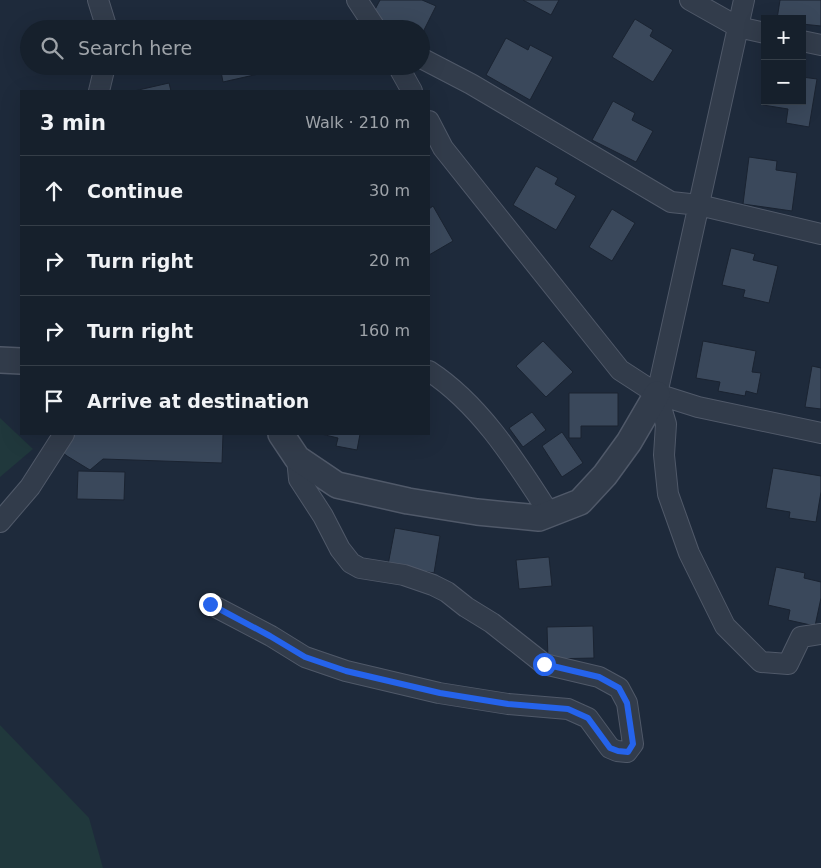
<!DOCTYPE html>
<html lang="en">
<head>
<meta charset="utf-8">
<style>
  :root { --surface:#16202c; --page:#1f2834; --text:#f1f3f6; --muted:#9ea3a9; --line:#353e48 }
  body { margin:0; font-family:"DejaVu Sans",sans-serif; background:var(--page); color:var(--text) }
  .controls { position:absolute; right:15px; top:15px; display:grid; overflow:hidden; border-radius:0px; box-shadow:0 5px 20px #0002 }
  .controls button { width:45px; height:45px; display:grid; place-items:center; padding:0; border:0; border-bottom:1px solid var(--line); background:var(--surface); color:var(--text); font:25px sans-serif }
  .stop { position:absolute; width:15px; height:15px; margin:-11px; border:4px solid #2563eb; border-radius:50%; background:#fff }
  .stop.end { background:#2563eb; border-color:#fff; box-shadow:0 1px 5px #0008 }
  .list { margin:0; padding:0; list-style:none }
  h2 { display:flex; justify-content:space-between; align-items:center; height:65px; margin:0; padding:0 20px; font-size:21px }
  h2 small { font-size:16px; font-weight:400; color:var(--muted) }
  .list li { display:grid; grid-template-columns:32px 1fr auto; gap:15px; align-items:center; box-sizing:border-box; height:70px; padding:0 20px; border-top:1px solid var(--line) }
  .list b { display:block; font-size:19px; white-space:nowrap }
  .list em { font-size:16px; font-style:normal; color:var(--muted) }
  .icon { flex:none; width:28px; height:28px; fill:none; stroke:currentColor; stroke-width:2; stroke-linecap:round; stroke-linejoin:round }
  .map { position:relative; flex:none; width:821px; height:868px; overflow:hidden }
  .search { position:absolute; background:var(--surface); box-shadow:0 5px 20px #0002; left:20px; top:20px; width:410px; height:55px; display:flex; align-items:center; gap:12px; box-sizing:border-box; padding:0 18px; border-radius:28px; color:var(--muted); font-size:19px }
  .panel { position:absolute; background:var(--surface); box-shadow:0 5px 20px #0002; left:20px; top:90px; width:410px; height:345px; border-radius:0px }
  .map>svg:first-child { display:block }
</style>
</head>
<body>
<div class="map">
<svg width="821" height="868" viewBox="0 0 821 868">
  <rect width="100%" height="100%" fill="#1e2a3b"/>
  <path fill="#20383c" d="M0,418L33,449L0,477Z
    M0,725L89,818L103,868H0Z"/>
  <path fill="#3a485b" stroke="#1a2331" d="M380,0H422L436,6L421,36V29H390L370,19Z
    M523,0H559L551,15Z
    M780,0H821V26L802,24V19H777Z
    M635,19L653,30L650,36L673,50L653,82L612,57Z
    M506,38L528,50L530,45L553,57L530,100L486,75Z
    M220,66H261L263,73L223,82Z
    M802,77L817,79L809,127L786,123L788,109L763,105L765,97V101H802Z
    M169,83L171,91H134Z
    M613,101L635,113L632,120L653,131L636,162L592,140Z
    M749,157L777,161L776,170L797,173L792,211L743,204Z
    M536,166L558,178L555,184L576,196L556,230L513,205Z
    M433,206L453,241L429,255V209Z
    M612,209L635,223L612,261L589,247Z
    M731,248L755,254L753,260L778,266L769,303L743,297L745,290L722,285Z
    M543,341L573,372L546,397L516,366Z
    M703,341L756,351L752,372L761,373L757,394L746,391L745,396L718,391L720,382L696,378Z
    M812,366L821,368V409L805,407Z
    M569,393H618V426H581V438H569Z
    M532,412L546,430L523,447L509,428Z
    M562,432L583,463L562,477L542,446Z
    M69,434H223L222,463L103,459L90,470L67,456L57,448Z
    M321,434H360L357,450L336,446L338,438Z
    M773,468L821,476V492L816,522L789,518L790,512L766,508Z
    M78,471L125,472L124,500L77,499Z
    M395,528L440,536L434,573L388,565Z
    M549,557L552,586L519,589L516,560Z
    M776,567L805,573L804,578L821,582V598L815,626L788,620L790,610L768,605Z
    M593,626L594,658L548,659L547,627Z"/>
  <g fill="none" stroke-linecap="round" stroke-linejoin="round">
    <g stroke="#505969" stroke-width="22">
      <path id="minor" d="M98,0L107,29
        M357,0L376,29
        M690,0L738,27L765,33
        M744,0L657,394L666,424L664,455L668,494L689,553L725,626L761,662L788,664L801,637L821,634
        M802,41L821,45
        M421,58L471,84L671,202L699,205L821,234
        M398,66L412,91
        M99,91L105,66
        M429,121L443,148L620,370L657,394L698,407L821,433
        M429,371C481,405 516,462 549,513
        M0,522L30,487L64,434
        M210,604L271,636L305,657L346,671L439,693L508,704L568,709L588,718L610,748L617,751L627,752L633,744L627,703L619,688L599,677L544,664L492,623L466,607L447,592L433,585L404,575L360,568L351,563L340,549L323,516L299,479L297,458"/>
    </g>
    <g stroke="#505969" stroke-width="28">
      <path id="tertiary" d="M0,360L21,361
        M281,434L297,458L337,485L408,501L477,512L539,518L580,502L605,475L629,442L657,394"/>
    </g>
    <use href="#minor" stroke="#323c4b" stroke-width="20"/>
    <use href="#tertiary" stroke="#323c4b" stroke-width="25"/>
  </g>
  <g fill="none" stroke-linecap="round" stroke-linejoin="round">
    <path stroke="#2563eb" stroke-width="6" d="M210,604L270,636L305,657L346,671L440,693L508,704L568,709L588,718L610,748L618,751L628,752L633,744L627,703L619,688L599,677L544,664"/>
  </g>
</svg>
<div class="controls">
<button>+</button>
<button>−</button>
</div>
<div class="stop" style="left:544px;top:664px"></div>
<div class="stop end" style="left:210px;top:604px"></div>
<div class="search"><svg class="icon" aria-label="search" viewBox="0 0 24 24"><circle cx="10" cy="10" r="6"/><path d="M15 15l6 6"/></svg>Search here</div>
<section class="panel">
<h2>3 min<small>Walk · 210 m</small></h2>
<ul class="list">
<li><svg class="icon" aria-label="ahead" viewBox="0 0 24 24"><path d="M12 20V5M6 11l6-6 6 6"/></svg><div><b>Continue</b></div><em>30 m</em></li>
<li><svg class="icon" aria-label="right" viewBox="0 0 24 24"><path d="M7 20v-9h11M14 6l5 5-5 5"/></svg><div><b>Turn right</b></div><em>20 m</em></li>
<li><svg class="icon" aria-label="right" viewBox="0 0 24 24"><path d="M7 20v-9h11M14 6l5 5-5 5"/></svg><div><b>Turn right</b></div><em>160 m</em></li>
<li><svg class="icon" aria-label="arrive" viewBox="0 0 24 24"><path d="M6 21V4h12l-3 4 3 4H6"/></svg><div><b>Arrive at destination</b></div></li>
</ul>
</section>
</div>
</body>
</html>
